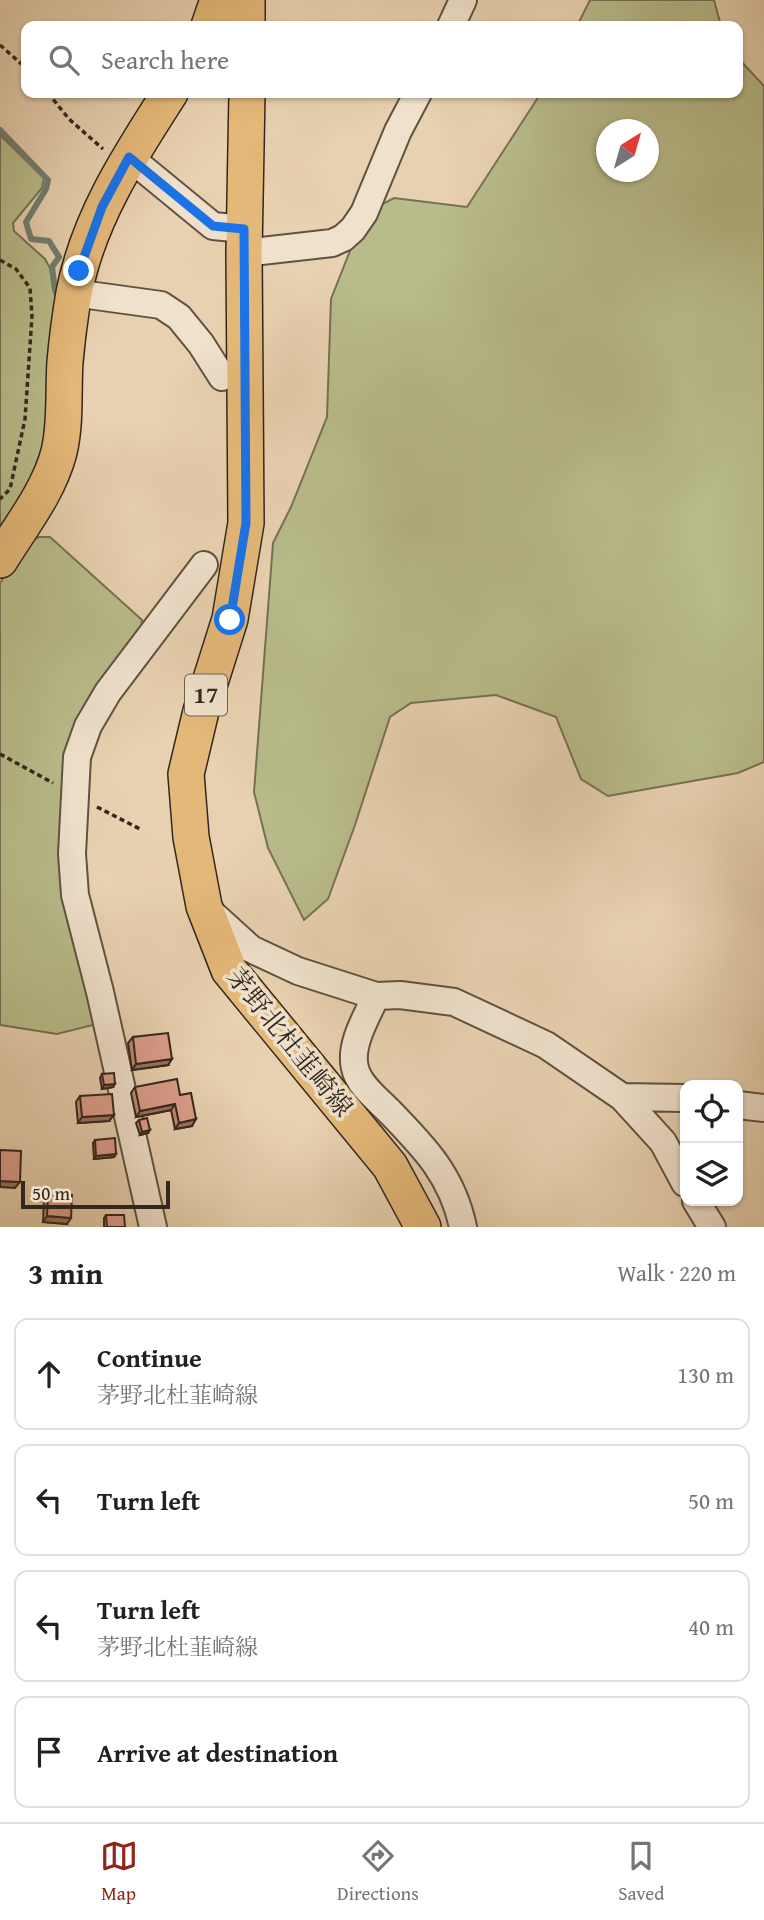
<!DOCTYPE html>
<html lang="en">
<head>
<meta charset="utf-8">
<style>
  :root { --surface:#fff; --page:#f2f2f2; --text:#202124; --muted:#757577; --line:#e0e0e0; --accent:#8f2418 }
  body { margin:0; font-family:"Gentium Book Plus","Noto Serif JP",serif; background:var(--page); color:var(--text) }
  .controls { position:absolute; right:21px; bottom:21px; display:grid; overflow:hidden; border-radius:14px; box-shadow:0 2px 5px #0004 }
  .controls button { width:63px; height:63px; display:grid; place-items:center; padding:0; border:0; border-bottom:2px solid var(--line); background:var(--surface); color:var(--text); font:35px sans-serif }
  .compass { position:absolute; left:596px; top:119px; width:63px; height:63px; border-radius:50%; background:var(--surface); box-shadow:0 2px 5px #0004; rotate:37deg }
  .scale { position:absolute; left:21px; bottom:18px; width:149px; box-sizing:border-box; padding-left:7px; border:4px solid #33271e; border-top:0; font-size:19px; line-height:24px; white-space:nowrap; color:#33271e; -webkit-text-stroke:5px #f0e1cc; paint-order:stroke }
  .stop { position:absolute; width:21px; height:21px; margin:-16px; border:5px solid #1a73e8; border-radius:50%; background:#fff }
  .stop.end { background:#1a73e8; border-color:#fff; box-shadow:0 2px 7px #0008 }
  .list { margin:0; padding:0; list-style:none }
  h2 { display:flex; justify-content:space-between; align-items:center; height:91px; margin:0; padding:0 28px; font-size:30px }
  h2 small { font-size:23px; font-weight:400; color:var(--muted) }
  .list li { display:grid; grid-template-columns:46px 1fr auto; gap:21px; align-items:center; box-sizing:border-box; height:112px; margin:0 14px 14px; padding:0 14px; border:2px solid var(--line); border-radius:14px }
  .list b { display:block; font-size:26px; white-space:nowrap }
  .list p { margin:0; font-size:23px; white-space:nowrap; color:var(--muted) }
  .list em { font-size:23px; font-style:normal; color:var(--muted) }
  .icon { flex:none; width:38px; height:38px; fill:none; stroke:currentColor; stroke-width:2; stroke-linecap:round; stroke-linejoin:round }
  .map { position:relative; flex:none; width:764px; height:1227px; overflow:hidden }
  .search { position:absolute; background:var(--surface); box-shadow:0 2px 5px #0004; left:21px; right:21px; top:21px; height:77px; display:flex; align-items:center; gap:18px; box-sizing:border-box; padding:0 24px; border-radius:14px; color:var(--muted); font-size:26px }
  .sheet { height:595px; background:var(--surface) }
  nav { display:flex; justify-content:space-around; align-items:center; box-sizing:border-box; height:98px; border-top:2px solid var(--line); background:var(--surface); font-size:19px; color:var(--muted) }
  nav a { display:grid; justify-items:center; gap:4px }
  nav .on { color:var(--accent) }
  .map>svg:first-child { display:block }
</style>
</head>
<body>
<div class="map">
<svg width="764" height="1227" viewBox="0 0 764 1227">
  <rect width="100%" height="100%" fill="#e8d1b0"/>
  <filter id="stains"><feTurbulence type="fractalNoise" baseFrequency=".00286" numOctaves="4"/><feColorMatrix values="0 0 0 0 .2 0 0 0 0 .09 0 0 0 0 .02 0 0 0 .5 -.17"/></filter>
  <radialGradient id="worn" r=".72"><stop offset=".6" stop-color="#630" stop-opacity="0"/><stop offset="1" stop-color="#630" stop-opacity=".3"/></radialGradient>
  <path fill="#b8bb8a" stroke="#767154" stroke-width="2" fill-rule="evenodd" d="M590,0H714L721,26H577Z
    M738,58L764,86V762L738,773L608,796L581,779L556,717L496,695L411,703L390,717L355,825L328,899L304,920L268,848L254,792L273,543L291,507L327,417L331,299L365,213L394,198L467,207L541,93H738ZM606,130H648V172H606Z
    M0,135L44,178L42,188L13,223L14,231L45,259L50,268L57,307L50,439L0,539Z
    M39,537H50L142,620L140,639L69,762L99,1011L93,1025L57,1034L0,1025V583L28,542Z"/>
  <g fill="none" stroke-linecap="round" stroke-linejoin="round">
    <path stroke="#707e70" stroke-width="6" d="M0,130L48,180L46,189L26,222L31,239L49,241L59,257L52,267L55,290L59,298"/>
    <g stroke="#605242" stroke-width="30">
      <path id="minor" d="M451,26L463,0
        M129,157L213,226L244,229
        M244,253L332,243L343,238L353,229L364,213L398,131L418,93
        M74,293L161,305L179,317L201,344L222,377
        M208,910L251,949L298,971L376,996L400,995L454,1002L546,1045L622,1097L663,1142L685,1183
        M376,996C367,1016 349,1045 355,1068C358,1084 377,1099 388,1110C424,1147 452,1175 463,1227
        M622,1097L685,1098
        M738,1105L764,1108
        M696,1201L712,1227
        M153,1227L100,992L75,895L72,854L77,757L88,726L108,692L204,565"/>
    </g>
    <g stroke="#33271e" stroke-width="38">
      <path id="major" d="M247,0V26
        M209,26L218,0
        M247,93L244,253L246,523L230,619L201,711L186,774L191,837L204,906L229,970L390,1166L423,1227
        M0,560C21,526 49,491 59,452C66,423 63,392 65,362C67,340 70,316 74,293C88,219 130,155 170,93"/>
    </g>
    <path stroke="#33271e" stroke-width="3.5" stroke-dasharray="5 3.5" stroke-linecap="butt" d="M0,45L26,68
      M48,93L69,119L103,149
      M0,260L16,269L30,288L32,316L25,419L10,489L0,499
      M0,754L53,783
      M97,807L142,830"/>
    <use href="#minor" stroke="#f0e1cc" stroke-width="26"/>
    <use href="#major" stroke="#e4b878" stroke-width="35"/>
  </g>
  <path fill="#be8878" stroke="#33271e" stroke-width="2" d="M133,1037L168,1065L132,1070L128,1043Z
    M102,1074L113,1087L102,1089L100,1078Z
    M135,1087L180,1095L192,1126L175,1129L171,1110L136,1117L131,1093Z
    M80,1096L109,1121L78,1123L76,1102Z
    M139,1120L148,1133L140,1135L136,1123Z
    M95,1140L116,1154L114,1157L94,1159L93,1143Z
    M48,1193L67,1224L43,1222L44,1199Z
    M106,1215L125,1227H104V1218Z"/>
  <path fill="#9b6f62" stroke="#33271e" stroke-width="2" d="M172,1059L168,1065L132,1070L136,1064Z
    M115,1084L113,1087L102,1089L104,1085Z
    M175,1104L171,1110L136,1117L140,1111Z
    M114,1115L109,1121L78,1123L82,1117Z
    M196,1119L192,1126L175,1129L179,1123Z
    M150,1130L148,1133L140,1135L142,1132Z
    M116,1154L114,1157L94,1159L96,1156Z
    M0,1181L20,1182L15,1188L0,1187Z
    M47,1216L71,1218L67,1224L43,1222Z"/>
  <path fill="#dd9e8c" stroke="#33271e" stroke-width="2" d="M168,1033L172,1059L136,1064L133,1037Z
    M114,1073L115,1084L104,1085L102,1074Z
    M177,1079L180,1095L191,1093L196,1119L179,1123L175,1104L140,1111L135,1087Z
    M112,1094L114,1115L82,1117L80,1096Z
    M147,1118L150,1130L142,1132L139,1120Z
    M115,1138L116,1154L96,1156L95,1140Z
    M0,1150L21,1151L20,1182L0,1181Z
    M48,1193L72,1195L71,1218L47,1216Z
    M106,1215H124L125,1227H107Z"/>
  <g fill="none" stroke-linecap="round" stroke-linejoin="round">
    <path stroke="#1a73e8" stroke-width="9" d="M79,271L102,207L129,157L213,226L244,229L246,523L230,620"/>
  </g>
  <g text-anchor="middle" stroke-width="7" stroke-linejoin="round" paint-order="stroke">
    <rect fill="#f0e1cc" stroke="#6c5f52" stroke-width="2" x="185" y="674.5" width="42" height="41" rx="5"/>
    <g font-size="24" font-weight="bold" fill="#33271e">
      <text x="206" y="703">17</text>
    </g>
    <g font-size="26" fill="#33271e" stroke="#f0e1cc">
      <text transform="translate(290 1042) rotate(51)" y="9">茅野北杜韮崎線</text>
    </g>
  </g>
  <rect width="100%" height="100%" filter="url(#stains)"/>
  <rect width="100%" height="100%" fill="url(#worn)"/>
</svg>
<div class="controls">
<button><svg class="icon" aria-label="locate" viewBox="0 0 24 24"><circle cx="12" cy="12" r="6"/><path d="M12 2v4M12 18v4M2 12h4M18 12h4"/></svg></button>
<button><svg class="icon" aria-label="layers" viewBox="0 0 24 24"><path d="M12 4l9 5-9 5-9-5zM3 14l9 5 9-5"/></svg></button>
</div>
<svg class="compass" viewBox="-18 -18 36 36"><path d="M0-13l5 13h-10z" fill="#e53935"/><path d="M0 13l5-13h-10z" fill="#757577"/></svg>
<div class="scale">50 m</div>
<div class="stop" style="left:230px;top:620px"></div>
<div class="stop end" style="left:79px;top:271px"></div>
<div class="search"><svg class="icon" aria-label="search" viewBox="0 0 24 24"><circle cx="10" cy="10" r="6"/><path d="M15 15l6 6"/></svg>Search here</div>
</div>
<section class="sheet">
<h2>3 min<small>Walk · 220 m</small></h2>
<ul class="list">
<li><svg class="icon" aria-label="ahead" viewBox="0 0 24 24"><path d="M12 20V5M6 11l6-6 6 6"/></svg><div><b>Continue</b><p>茅野北杜韮崎線</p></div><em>130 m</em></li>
<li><svg class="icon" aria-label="left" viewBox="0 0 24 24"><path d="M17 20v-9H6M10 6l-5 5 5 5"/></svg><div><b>Turn left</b></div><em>50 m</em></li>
<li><svg class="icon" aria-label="left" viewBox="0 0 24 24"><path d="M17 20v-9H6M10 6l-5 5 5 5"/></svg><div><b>Turn left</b><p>茅野北杜韮崎線</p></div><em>40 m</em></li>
<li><svg class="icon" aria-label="arrive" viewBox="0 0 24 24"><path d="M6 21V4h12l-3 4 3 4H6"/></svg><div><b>Arrive at destination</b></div></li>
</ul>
</section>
<nav>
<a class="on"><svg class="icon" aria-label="map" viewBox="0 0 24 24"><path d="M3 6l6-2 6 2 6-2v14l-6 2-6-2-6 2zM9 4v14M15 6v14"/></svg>Map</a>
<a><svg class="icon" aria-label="directions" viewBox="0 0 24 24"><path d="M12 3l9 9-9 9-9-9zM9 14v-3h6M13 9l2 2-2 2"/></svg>Directions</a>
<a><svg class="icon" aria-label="saved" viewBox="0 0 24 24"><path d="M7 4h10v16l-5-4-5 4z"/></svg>Saved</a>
</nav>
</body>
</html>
